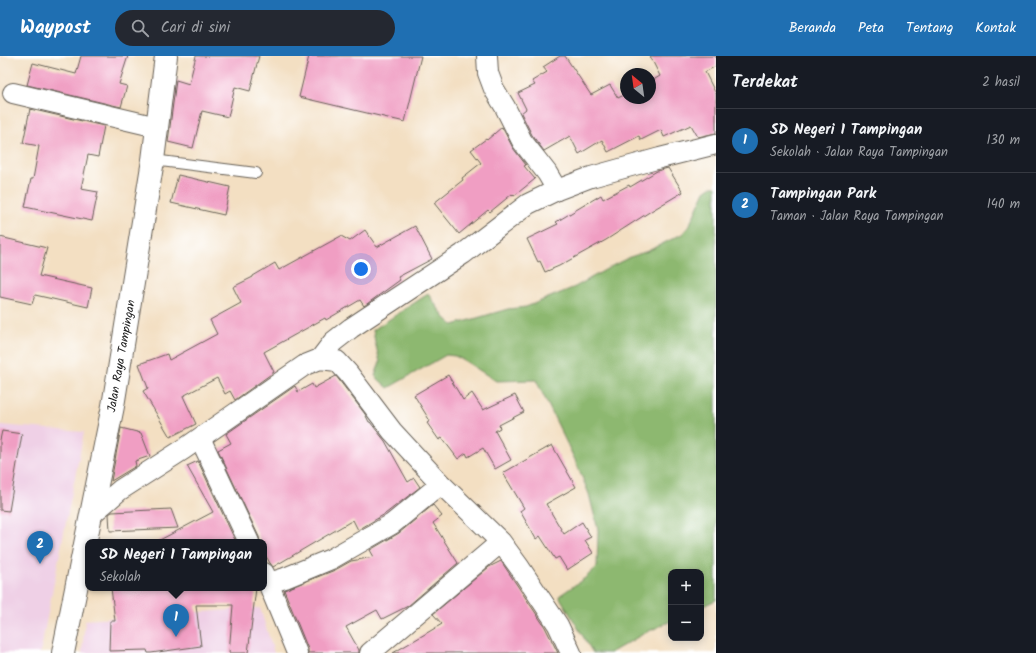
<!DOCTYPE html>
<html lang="id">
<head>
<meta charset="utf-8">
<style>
  :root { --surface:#171b24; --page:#242831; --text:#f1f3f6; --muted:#9ea1a6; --line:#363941; --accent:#1f6fb2 }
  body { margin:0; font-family:Kalam,sans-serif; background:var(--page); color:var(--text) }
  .controls { position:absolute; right:12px; bottom:12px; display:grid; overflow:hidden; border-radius:8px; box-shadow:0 2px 10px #0003 }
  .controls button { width:36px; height:36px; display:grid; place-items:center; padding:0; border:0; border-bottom:1px solid var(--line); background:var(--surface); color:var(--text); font:20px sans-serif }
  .compass { position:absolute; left:620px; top:12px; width:36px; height:36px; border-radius:50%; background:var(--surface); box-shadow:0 2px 10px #0003; rotate:331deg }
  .you { position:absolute; left:361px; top:213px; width:14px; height:14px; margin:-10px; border:3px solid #fff; border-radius:50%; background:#1a73e8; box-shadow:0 0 0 6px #1a73e833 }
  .badge { display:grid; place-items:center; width:26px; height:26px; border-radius:50%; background:var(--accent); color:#fff; font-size:13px; font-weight:700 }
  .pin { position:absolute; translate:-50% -33px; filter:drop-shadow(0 1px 2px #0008) }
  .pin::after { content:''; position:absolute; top:21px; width:14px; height:12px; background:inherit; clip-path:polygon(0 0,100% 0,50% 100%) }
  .popup { position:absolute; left:85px; top:483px; width:182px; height:52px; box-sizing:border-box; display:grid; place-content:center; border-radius:8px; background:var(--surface); filter:drop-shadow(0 1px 3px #0005); font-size:13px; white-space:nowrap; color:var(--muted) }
  .popup b { font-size:15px; color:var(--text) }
  .popup::after { content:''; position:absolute; left:50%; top:100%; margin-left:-8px; border:8px solid transparent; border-top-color:var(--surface) }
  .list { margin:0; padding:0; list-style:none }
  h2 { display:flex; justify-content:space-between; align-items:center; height:52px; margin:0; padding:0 16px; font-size:17px }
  h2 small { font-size:13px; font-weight:400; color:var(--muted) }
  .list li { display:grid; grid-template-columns:26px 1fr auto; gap:12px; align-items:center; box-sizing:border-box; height:64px; padding:0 16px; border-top:1px solid var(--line) }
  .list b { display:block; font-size:15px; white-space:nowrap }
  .list p { margin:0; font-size:13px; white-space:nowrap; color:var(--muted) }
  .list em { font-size:13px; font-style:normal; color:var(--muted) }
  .icon { flex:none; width:22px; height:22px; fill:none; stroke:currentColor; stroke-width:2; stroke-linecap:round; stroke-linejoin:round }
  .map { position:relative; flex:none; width:716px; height:597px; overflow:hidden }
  header { display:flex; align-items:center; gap:24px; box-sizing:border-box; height:56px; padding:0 20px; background:var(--accent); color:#fff }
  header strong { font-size:19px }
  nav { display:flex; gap:22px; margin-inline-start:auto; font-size:14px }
  .search { width:280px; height:36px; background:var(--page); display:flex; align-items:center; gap:10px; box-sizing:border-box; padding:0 14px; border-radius:22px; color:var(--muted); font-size:15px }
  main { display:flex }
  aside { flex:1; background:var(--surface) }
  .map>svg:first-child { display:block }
</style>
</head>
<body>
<header>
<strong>Waypost</strong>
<div class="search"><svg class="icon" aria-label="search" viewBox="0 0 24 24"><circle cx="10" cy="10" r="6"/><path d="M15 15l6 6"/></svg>Cari di sini</div>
<nav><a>Beranda</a><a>Peta</a><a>Tentang</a><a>Kontak</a></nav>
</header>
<main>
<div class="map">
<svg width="716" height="597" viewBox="0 0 716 597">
  <rect width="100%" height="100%" fill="#fff"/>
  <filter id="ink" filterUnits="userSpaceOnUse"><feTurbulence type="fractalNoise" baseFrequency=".025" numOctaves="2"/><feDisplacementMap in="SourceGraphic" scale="8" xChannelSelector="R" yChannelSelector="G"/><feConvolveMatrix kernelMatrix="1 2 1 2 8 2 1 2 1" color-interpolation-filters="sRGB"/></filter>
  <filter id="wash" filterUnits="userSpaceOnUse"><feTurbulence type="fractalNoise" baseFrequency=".012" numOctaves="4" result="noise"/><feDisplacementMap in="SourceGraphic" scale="16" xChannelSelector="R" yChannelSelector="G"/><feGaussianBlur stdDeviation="0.9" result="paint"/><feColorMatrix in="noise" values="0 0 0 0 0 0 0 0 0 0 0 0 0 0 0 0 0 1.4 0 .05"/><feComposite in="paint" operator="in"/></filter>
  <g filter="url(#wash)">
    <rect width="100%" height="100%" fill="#f3dfc2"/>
    <path fill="#efd0e6" d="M0,369L84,376L40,597H0Z
      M260,552L274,597H82L85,564Z"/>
    <path fill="#8db870" stroke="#546a46" d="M712,130H716V544L701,551V516H671V565L645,577L610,597H593L559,540L585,522L597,511L598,474L589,438L575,404L536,324L496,325L465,305L455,300L446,299L388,332L375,320L380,306L375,286L373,274L428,238L445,262L453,269L508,253L526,251L575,231L612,210L630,201L648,195L682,178L689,170L705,135Z"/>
    <g id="blocks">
      <path fill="#f09ec3" d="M81,0H128L119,28L127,30L121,51L27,29L33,7L76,18Z
        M196,0H259L250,35L235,31L228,61L202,55L193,92L168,86L176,24L189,28Z
        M309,0H421L405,66L299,41Z
        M560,0H565L591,39L610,29L618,42L626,38V42H650V26L660,20L650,0H716V10L705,16L716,38V77L698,81L691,69L664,81L661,74L641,84L639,80L608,96L602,84L579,98L570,80L544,95L532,79L521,57L526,53L518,37L535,29L532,25L547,16L543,11Z
        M30,53L104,70L98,101L88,99L81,133L98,136L92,165L25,151L31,123H33L39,90L23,87Z
        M502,71L513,92L526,109L524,110L535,123L514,140L512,138L490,156L488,154L459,178L434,147L463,124L462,122L481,107L471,94L486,83L487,84Z
        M668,112L683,136L651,155L606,184L559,210L545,216L540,205L538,206L527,183L558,168L556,166L601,139L603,143L629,129L630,131L657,115Z
        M178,119L230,131L224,159L171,147Z
        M415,170L432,203L398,221L400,224L364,250L360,244L326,264L325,262L264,296L274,316L235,344L230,335L225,338L217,322L183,340L196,368L170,381L143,335L148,332L139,308L167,298L169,304L217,278L210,264L241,247L233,231L253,221V220L275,207L279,214L341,180L350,185L365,174L377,191Z
        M0,181L47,192L39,220L92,232L88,251L35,239L32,248L0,241Z
        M448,319L463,344L472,337L483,354L515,339L524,356L499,369L500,372L495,375L511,404L495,413L483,392L468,401L466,397L458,403L442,382L439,384L427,367L430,365L414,339Z
        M336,320L365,358L369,366H370L385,385L408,426L414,422L420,431L385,458L358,474L353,464L273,511L270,507L264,497V486H260L259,481L218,394L231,387L226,378L295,330L298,336L312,328L314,332Z
        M121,372L141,377L150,400L135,405L136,410L111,425Z
        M2,375L22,378L9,455L0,454V384Z
        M552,389L576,431L546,448L564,478L582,466L591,481L585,484L593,497L567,514L559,501L555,503L540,480L536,483L520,455L524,452L503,417Z
        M198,405L236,486H156L213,456L187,410Z
        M433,449L442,460L433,467L458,507L408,550L382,563L377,554L346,571L359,594V597H308V593L284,534L335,514L351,505L374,501L370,494L399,477Z
        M171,453L178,472L110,475L109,458L112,456Z
        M501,505L545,571L558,597H393L442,568L433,558L489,511Z
        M111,532H256L248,597H229L233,549H196L201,590L151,597H148L147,594L109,595L110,565H115Z"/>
    </g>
  </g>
  <g filter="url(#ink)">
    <use href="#blocks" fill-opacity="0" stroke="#676056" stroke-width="1"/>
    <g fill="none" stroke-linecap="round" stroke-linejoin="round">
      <g stroke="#676056" stroke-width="12">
        <path id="service" d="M153,104L256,117"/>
      </g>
      <g stroke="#676056" stroke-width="22">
        <path id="minor" d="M487,0L488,17L494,33L505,51L522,85L547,117L557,134
          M13,37L157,71
          M320,303L333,286L351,272L463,198L528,148L557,134L591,121L660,102L716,88
          M200,382L249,486
          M92,458L120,434L184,393L305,309L320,303L337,305L348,317L392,375L441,428L501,486L520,512L558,569L571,597
          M264,517L297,597
          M269,527L285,522L331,503L392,468L441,428
          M370,597L501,486"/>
      </g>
      <g stroke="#676056" stroke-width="24">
        <path id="primary" d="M63,597L113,350L153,104L166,0"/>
      </g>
      <use href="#service" stroke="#fff" stroke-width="10"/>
      <use href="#minor" stroke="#fff" stroke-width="20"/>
      <use href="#primary" stroke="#fff" stroke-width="22"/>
    </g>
  </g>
  <g text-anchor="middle" stroke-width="3.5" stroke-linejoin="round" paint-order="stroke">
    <g font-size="12" fill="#1c1c1c" stroke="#fff">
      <text transform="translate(121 300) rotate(-80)" y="4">Jalan Raya Tampingan</text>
    </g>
  </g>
</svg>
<div class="controls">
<button>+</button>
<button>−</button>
</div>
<svg class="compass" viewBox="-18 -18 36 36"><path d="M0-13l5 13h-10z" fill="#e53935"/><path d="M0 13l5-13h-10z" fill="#9ea1a6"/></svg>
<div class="you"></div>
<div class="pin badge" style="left:176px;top:581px">1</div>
<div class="popup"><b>SD Negeri 1 Tampingan</b>Sekolah</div>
<div class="pin badge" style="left:40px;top:508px">2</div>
</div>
<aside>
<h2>Terdekat<small>2 hasil</small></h2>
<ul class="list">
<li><span class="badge">1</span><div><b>SD Negeri 1 Tampingan</b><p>Sekolah · Jalan Raya Tampingan</p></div><em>130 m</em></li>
<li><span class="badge">2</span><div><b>Tampingan Park</b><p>Taman · Jalan Raya Tampingan</p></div><em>140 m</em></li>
</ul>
</aside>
</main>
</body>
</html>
